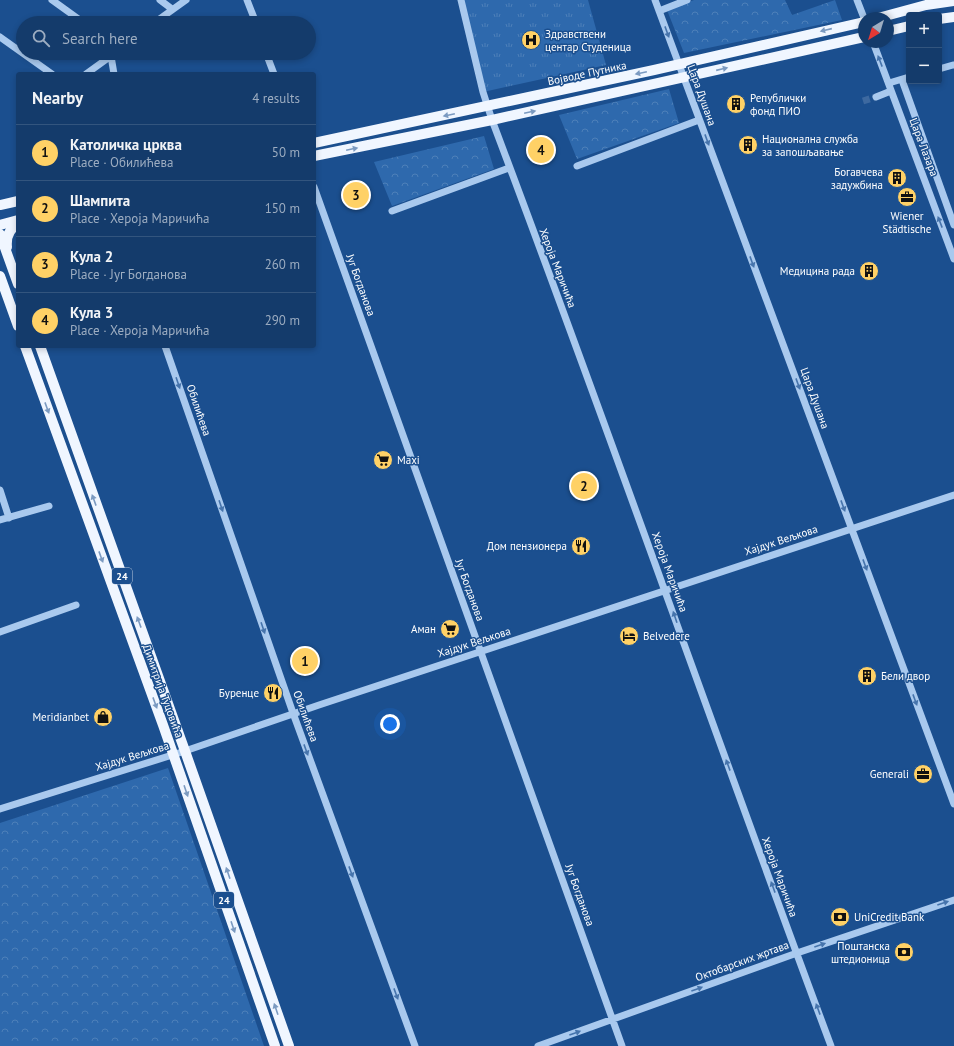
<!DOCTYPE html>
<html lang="en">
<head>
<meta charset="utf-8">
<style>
  :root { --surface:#143b6b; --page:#214673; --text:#f1f3f6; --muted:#9dadc1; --line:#33557e; --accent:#ffd166 }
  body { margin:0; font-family:"PT Sans",sans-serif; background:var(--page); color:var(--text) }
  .controls { position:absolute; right:12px; top:12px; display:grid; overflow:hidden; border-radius:4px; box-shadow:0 2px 6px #0003 }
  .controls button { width:36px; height:36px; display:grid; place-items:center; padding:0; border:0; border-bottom:1px solid var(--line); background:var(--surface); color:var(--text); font:20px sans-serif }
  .compass { position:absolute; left:858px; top:12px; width:36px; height:36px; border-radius:50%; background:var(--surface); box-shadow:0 2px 6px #0003; rotate:218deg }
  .you { position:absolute; left:390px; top:724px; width:14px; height:14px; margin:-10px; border:3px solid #fff; border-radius:50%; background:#1a73e8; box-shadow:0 0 0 6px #1a73e833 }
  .badge { display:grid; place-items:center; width:26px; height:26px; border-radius:50%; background:var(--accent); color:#111; font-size:13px; font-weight:700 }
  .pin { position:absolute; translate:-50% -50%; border:2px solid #fff; box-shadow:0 1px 4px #0006 }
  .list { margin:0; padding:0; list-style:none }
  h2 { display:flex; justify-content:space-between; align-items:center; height:52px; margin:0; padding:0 16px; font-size:17px }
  h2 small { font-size:13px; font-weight:400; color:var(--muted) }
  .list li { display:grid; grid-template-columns:26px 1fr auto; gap:12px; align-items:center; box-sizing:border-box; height:56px; padding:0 16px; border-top:1px solid var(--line) }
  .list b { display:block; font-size:15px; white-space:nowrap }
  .list p { margin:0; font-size:13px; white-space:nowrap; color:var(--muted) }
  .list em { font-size:13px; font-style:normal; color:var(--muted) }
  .icon { flex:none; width:22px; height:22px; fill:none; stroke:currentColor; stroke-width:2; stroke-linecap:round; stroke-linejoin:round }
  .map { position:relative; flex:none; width:954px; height:1046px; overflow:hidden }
  .search { position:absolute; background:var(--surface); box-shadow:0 2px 6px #0003; left:16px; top:16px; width:300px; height:44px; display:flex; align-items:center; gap:10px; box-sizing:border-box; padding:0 14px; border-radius:22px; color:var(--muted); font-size:15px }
  .panel { position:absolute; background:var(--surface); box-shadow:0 2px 6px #0003; left:16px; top:72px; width:300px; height:276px; border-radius:4px }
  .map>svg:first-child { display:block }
</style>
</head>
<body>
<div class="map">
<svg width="954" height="1046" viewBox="0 0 954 1046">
  <defs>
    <pattern id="grass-tufts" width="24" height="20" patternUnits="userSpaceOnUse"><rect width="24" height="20" fill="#2e69ad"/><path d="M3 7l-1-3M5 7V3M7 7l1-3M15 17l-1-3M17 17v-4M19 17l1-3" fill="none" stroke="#4d80b9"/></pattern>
    <pattern id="forest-crowns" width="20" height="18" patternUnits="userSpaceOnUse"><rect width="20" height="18" fill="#2e69ad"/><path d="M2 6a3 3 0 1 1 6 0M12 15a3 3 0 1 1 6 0" fill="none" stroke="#4d80b9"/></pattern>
  </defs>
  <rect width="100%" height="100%" fill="#1b4f8f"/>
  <path fill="url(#grass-tufts)" d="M461,0H588L606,65L483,92Z"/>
  <path fill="url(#forest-crowns)" d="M694,0H785L792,15L835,0L842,20L684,53L667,10Z
    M669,89L679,123L577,159L559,115Z
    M484,136L494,169L392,206L374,162Z
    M168,768L264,1046H0V823Z"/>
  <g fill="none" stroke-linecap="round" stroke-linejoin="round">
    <path stroke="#3d69a0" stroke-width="7" stroke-dasharray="7 3.5" stroke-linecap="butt" d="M863,101L876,97"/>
    <path stroke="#a9c9ee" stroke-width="7" d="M52,0L84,23
      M160,0L172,9
      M247,0L256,23
      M461,0L483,92L492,120C608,427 716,738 831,1046
      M655,0L954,804
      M857,0L864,18
      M659,11L687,0
      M154,23L186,0
      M0,37L52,74
      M873,42L954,259
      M266,53L274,74
      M111,56L114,74
      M939,69L953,65H954
      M86,74L115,53
      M902,80L954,225
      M889,83L909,77
      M876,97L891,91
      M577,166L699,120
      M314,187L622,1046
      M392,211L509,168
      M165,346L293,713L415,1046
      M0,490L9,518
      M0,520L49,506
      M0,632L76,605
      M0,809L185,751L319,705L954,495
      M538,1046L797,953L954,900"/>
    <path stroke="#f0f6ff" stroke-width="10" d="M878,18L926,5L954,1
      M939,19L954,17
      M888,31L909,26
      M314,143L654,70L864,22
      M314,156L492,120L864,37
      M0,205L18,201
      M0,225L18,220
      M0,234L18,284
      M7,247C6,237 9,229 18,224
      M0,276L18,326
      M25,346L163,725L275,1046
      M40,346L185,751L289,1046"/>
  </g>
  <defs><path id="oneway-solid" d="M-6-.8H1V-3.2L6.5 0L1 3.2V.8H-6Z"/></defs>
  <g fill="#7b9ac1">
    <use href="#oneway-solid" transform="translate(826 30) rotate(167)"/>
    <use href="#oneway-solid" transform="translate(722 69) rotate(-13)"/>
    <use href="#oneway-solid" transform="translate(641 73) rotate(168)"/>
    <use href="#oneway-solid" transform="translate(530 112) rotate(-12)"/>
    <use href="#oneway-solid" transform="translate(449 115) rotate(168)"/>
    <use href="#oneway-solid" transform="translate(352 149) rotate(-12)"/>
    <use href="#oneway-solid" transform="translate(47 408) rotate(70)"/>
    <use href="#oneway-solid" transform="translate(94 500) rotate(-110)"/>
    <use href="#oneway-solid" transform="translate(101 557) rotate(70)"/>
    <use href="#oneway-solid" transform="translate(139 622) rotate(-110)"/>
    <use href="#oneway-solid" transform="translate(155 703) rotate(70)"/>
    <use href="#oneway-solid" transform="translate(186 791) rotate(71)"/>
    <use href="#oneway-solid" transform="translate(228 873) rotate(-109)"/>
    <use href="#oneway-solid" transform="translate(233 927) rotate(71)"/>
    <use href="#oneway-solid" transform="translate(276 1009) rotate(-109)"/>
  </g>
  <g fill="#4674ac">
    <use href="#oneway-solid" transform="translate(667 32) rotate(70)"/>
    <use href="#oneway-solid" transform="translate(880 61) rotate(-111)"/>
    <use href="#oneway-solid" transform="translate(707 140) rotate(70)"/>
    <use href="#oneway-solid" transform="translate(940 222) rotate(-111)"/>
    <use href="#oneway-solid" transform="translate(752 262) rotate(70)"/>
    <use href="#oneway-solid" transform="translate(178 383) rotate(71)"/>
    <use href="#oneway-solid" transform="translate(798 384) rotate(70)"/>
    <use href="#oneway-solid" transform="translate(221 506) rotate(71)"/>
    <use href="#oneway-solid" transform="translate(843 506) rotate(70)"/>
    <use href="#oneway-solid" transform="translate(865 565) rotate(70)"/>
    <use href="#oneway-solid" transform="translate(675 617) rotate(-109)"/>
    <use href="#oneway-solid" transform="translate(263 628) rotate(71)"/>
    <use href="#oneway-solid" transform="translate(915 700) rotate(70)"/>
    <use href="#oneway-solid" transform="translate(306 750) rotate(70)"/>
    <use href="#oneway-solid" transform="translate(728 765) rotate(-110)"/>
    <use href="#oneway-solid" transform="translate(351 872) rotate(70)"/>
    <use href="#oneway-solid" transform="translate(773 887) rotate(-110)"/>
    <use href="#oneway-solid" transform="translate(943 903) rotate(-19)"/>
    <use href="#oneway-solid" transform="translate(820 945) rotate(-19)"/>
    <use href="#oneway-solid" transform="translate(697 989) rotate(-20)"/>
    <use href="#oneway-solid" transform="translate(396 994) rotate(70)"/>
    <use href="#oneway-solid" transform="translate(818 1009) rotate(-110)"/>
    <use href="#oneway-solid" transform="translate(575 1033) rotate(-20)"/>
  </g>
  <defs>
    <g id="hospital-disc" transform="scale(1)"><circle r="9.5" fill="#ffd166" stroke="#1b4f8f"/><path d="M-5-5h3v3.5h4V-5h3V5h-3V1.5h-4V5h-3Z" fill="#111"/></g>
    <g id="building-disc" transform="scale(1)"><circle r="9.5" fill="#ffd166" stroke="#1b4f8f"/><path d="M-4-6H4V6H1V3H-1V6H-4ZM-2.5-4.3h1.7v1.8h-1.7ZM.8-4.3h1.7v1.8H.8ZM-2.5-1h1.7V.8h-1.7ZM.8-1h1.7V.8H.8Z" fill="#111"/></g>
    <g id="office-disc" transform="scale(1)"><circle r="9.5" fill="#ffd166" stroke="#1b4f8f"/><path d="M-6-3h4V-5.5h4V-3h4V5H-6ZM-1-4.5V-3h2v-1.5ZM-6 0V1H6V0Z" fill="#111"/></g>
    <g id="supermarket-disc" transform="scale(1)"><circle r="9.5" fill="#ffd166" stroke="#1b4f8f"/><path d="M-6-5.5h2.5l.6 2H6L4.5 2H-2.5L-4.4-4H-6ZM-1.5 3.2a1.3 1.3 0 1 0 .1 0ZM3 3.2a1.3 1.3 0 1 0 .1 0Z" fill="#111"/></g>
    <g id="restaurant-disc" transform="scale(1)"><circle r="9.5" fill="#ffd166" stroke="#1b4f8f"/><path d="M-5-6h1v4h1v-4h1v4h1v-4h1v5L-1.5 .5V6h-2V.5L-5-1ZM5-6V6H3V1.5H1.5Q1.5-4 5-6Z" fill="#111"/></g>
    <g id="hotel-disc" transform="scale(1)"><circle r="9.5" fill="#ffd166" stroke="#1b4f8f"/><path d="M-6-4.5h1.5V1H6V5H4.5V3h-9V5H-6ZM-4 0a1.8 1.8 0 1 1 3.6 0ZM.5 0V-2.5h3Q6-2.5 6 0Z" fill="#111"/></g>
    <g id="shop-disc" transform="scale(1)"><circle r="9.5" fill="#ffd166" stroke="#1b4f8f"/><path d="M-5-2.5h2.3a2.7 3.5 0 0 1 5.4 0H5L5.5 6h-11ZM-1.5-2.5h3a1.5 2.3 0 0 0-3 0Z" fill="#111"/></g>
    <g id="bank-disc" transform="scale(1)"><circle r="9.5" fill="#ffd166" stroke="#1b4f8f"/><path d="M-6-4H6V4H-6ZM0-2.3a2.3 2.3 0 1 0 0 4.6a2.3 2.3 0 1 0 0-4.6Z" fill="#111"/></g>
  </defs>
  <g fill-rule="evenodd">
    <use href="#hospital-disc" x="531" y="40"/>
    <use href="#building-disc" x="736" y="104"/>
    <use href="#building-disc" x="748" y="145"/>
    <use href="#building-disc" x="897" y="178"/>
    <use href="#office-disc" x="907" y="197"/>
    <use href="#building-disc" x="869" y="271"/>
    <use href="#supermarket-disc" x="383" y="460"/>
    <use href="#restaurant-disc" x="581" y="546"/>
    <use href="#supermarket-disc" x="450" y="629"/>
    <use href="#hotel-disc" x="629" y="636"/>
    <use href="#building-disc" x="867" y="676"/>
    <use href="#restaurant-disc" x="273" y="693"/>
    <use href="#shop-disc" x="103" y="717"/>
    <use href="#office-disc" x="923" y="774"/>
    <use href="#bank-disc" x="840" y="917"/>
    <use href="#bank-disc" x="904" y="952"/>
  </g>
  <g text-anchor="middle" stroke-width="3" stroke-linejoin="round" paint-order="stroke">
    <g fill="#1b4f8f" stroke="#bbcadd" stroke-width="1">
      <rect x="112" y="568" width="20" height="16" rx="3"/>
      <rect x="214" y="892" width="20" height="16" rx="3"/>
    </g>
    <g font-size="10" font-weight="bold" fill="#fff">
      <text x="122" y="580">24</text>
      <text x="224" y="904">24</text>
    </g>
    <g font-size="11" fill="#fff" stroke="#1b4f8f" text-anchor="end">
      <text x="545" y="38" text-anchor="start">Здравствени<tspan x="545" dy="13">центар Студеница</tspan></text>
      <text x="750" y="102" text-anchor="start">Републички<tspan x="750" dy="13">фонд ПИО</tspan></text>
      <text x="762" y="143" text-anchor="start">Национална служба<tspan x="762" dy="13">за запошљавање</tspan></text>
      <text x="883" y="176">Богавчева<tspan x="883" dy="13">задужбина</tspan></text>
      <text x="907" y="220" text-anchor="middle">Wiener<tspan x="907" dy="13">Städtische</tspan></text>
      <text x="855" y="275">Медицина рада</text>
      <text x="397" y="464" text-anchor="start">Maxi</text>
      <text x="567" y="550">Дом пензионера</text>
      <text x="436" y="633">Аман</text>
      <text x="643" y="640" text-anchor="start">Belvedere</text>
      <text x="881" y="680" text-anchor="start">Бели двор</text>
      <text x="259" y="697">Буренце</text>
      <text x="89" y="721">Meridianbet</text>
      <text x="909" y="778">Generali</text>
      <text x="854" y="921" text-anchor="start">UniCredit Bank</text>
      <text x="890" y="950">Поштанска<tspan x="890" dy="13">штедионица</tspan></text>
    </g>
    <g font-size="11" fill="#fff" stroke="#1b4f8f">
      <text transform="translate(587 73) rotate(-12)" y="4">Војводе Путника</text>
      <text transform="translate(702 95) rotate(70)" y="4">Цара Душана</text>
      <text transform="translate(924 147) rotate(69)" y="4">Цара Лазара</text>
      <text transform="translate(558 268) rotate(69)" y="4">Хероја Маричића</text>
      <text transform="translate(361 285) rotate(70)" y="4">Југ Богданова</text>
      <text transform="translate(815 398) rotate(70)" y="4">Цара Душана</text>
      <text transform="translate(199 410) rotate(71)" y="4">Обилићева</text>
      <text transform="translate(781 540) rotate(-18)" y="4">Хајдук Вељкова</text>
      <text transform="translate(670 572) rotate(70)" y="4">Хероја Маричића</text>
      <text transform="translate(470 590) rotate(70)" y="4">Југ Богданова</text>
      <text transform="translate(474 642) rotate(-18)" y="4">Хајдук Вељкова</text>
      <text transform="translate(163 691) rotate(70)" y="4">Димитрија Туцовића</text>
      <text transform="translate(306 716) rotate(70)" y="4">Обилићева</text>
      <text transform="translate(132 756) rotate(-17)" y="4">Хајдук Вељкова</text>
      <text transform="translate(780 877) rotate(70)" y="4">Хероја Маричића</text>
      <text transform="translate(580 895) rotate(70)" y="4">Југ Богданова</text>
      <text transform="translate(742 961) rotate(-20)" y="4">Октобарских жртава</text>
    </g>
  </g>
</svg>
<div class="controls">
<button>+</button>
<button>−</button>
</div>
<svg class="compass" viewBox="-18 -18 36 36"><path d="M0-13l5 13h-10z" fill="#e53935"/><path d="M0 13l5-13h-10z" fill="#9dadc1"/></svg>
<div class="you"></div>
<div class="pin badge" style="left:305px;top:661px">1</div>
<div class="pin badge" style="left:584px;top:486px">2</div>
<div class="pin badge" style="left:356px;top:195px">3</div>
<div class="pin badge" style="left:541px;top:150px">4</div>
<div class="search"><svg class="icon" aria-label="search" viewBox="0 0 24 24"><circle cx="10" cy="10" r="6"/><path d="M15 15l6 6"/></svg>Search here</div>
<section class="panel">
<h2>Nearby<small>4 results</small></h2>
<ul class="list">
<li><span class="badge">1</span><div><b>Католичка црква</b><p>Place · Обилићева</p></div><em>50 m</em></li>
<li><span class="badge">2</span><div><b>Шампита</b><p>Place · Хероја Маричића</p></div><em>150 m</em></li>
<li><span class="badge">3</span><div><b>Кула 2</b><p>Place · Југ Богданова</p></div><em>260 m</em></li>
<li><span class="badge">4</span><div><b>Кула 3</b><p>Place · Хероја Маричића</p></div><em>290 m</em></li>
</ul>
</section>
</div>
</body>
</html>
